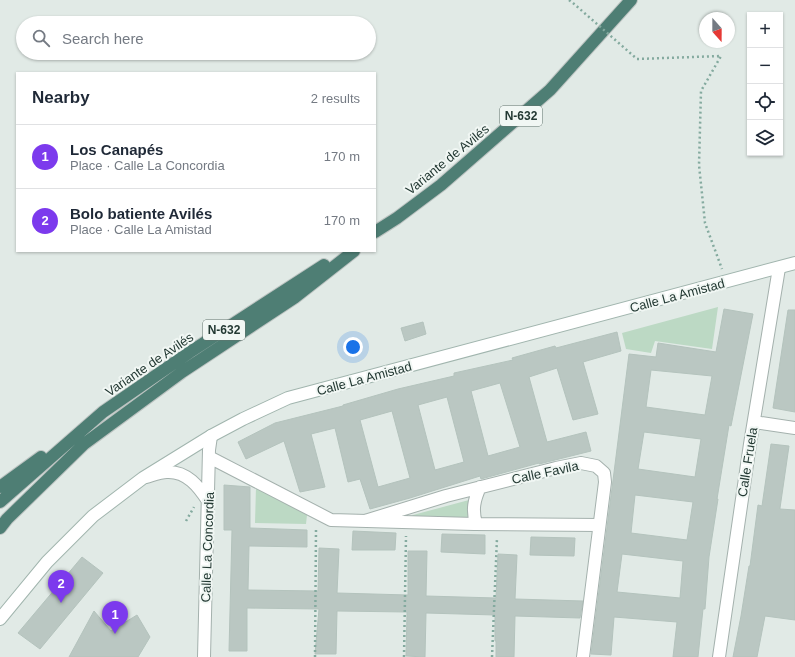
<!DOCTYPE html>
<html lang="en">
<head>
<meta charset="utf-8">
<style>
  :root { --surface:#fff; --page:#f6f6f7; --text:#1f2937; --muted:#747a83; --line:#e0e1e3; --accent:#7c3aed }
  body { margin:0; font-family:Helvetica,sans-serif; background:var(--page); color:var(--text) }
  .controls { position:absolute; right:12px; top:12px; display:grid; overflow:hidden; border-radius:0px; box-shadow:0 1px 3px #0004 }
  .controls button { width:36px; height:36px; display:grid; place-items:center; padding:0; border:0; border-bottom:1px solid var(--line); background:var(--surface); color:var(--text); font:20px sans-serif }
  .compass { position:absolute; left:699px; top:12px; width:36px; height:36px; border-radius:50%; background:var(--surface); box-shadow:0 1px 3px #0004; rotate:159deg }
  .you { position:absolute; left:353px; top:347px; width:14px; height:14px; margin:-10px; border:3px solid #fff; border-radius:50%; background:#1a73e8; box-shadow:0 0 0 6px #1a73e833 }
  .badge { display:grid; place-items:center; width:26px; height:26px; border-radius:50%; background:var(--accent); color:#fff; font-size:13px; font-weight:700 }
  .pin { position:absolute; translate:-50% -33px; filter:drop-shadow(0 1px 2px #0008) }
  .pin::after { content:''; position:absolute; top:21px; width:14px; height:12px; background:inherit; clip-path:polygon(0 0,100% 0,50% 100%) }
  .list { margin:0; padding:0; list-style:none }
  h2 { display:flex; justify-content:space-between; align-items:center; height:52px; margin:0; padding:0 16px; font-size:17px }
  h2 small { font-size:13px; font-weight:400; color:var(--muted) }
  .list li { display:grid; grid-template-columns:26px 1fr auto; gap:12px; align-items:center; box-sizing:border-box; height:64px; padding:0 16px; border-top:1px solid var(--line) }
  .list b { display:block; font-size:15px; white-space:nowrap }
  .list p { margin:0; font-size:13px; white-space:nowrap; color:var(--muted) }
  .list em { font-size:13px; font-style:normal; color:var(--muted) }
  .icon { flex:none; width:22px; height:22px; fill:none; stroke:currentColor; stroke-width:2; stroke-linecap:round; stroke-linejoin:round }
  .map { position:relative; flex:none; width:795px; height:657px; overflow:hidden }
  .search { position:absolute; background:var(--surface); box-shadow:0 1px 3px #0004; left:16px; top:16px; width:360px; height:44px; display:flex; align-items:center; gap:10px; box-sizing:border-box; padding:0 14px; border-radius:22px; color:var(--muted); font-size:15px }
  .panel { position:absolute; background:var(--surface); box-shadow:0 1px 3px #0004; left:16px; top:72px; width:360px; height:180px; border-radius:0px }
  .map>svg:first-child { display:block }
</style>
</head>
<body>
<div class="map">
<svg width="795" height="657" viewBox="0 0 795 657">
  <rect width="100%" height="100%" fill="#e1eae6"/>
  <path fill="#bcd9c4" d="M718,307L712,349L655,341L651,353L626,349L622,333Z
    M256,487L307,515L306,524L255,523Z
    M469,500L468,515L467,518L411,517L413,515Z"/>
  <path fill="#bac7c2" stroke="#b4c3bd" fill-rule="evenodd" d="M724,309L753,314L743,365L731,426L729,425L717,499H718L709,557L705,609H703L698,657H673L677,622L614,617L611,655L591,654L629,354L656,357L658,343L716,352ZM651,370L712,376L705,415L646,407ZM644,432L701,439L695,477L638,469ZM635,495L693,502L687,540L631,533ZM622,554L683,561L680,598L617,592Z
    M788,310H795V412L773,408Z
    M423,322L426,334L405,341L401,328Z
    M617,332L621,351L583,362L598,414L573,420L557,368L529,377L547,442L586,432L591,451L539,464V463L481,479L480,476L410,498L370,509L360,479L348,482L335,428L311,434L325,487L300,492L284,441L246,459L238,442L275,423L343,406V405L398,389L454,376V373L513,360L512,358L555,346L556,348ZM500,383L520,447L488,456L471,391ZM447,397L464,462L435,470L418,405ZM392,411L410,478L378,487L360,420Z
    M771,444L789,446L780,508V509L795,510V620L765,616L757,657H733L741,616L749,566H750L758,505L762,506Z
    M224,485L250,487V528L307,530V547L249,546L248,590L318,591L319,548L339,549L337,593L408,595V551H427L426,596L496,598L498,554L517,555L515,599L583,601L580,618L515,616L514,657H496V641H495V615L426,613L425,657L406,656L407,612L337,611L336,654H315L319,609L247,608V651H229L232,530H224Z
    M353,531L396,533L395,550H352Z
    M442,534L485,535V554L441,552Z
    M531,537L575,538L574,556L530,555Z
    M82,557L103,573L40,649L18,633Z
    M94,611L111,631L137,615L150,637L138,657H69Z"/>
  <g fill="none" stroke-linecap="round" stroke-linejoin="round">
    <g stroke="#a4b1ad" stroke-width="14">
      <path id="minor" d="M754,422L795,428
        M209,457L331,520L474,524L599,525
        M146,477C153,475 161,472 167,472C187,471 199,487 208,501
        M365,521L446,496L556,468L581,463L596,466L604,473L605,482L583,657
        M476,523C472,510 474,500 480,487
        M204,657L209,450L211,436
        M719,657L750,444L779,268"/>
    </g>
    <g stroke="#a1b5ae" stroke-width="14">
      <path id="secondary" d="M0,619L47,562L93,516L143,478L211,436L243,419L288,398L795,263"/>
    </g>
    <g stroke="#bdc4c2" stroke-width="14">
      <path id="trunk" d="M375,232L397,218L441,185L550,90L631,0
        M0,487L41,457
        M0,502L103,412L190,352L324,265
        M0,528L7,519L84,444L182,372L294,298L354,251"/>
    </g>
    <path stroke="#84aa9f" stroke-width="2.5" stroke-dasharray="2 3" stroke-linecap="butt" d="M569,0L573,3
      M637,59L721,56L701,91L699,165L705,223L722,269
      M186,521L194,507
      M315,657L316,528
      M404,657L406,536
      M492,657L497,538"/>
    <use href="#minor" stroke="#fff" stroke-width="12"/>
    <use href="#secondary" stroke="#fff" stroke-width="12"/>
    <use href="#trunk" stroke="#4e7e74" stroke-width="12"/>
    <path stroke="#84aa9f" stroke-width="2.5" stroke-dasharray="2 3" stroke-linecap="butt" d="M573,3L637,59"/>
  </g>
  <g text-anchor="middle" stroke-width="4" stroke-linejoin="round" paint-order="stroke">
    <g fill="#f1f7f4" stroke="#61726d" stroke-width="1">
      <rect x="500" y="106" width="42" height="20" rx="3"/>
      <rect x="203" y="320" width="42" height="20" rx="3"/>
    </g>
    <g font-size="12" font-weight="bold" fill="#233933">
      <text x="521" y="120">N-632</text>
      <text x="224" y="334">N-632</text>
    </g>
    <g font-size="13" fill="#233933" stroke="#f1f7f4">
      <text transform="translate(447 159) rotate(-39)" y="5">Variante de Avilés</text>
      <text transform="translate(677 295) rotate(-15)" y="5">Calle La Amistad</text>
      <text transform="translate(149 364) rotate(-34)" y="5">Variante de Avilés</text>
      <text transform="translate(364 378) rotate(-15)" y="5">Calle La Amistad</text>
      <text transform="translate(747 462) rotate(-81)" y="5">Calle Fruela</text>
      <text transform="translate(545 472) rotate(-12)" y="5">Calle Favila</text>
      <text transform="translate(207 547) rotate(-88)" y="5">Calle La Concordia</text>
    </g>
  </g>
</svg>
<div class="controls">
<button>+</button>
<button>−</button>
<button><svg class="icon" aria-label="locate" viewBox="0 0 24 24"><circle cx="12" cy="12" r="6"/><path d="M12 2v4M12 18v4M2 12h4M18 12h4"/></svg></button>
<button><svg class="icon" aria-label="layers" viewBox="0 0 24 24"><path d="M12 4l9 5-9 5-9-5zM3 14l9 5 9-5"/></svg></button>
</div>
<svg class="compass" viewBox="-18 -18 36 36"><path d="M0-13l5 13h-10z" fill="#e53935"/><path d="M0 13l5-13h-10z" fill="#747a83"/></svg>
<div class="you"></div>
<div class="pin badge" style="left:115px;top:634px">1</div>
<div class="pin badge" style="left:61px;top:603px">2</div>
<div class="search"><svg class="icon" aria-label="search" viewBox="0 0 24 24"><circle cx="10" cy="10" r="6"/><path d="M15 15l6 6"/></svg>Search here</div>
<section class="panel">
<h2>Nearby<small>2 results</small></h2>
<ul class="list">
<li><span class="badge">1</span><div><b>Los Canapés</b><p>Place · Calle La Concordia</p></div><em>170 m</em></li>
<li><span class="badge">2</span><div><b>Bolo batiente Avilés</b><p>Place · Calle La Amistad</p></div><em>170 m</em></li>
</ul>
</section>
</div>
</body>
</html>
